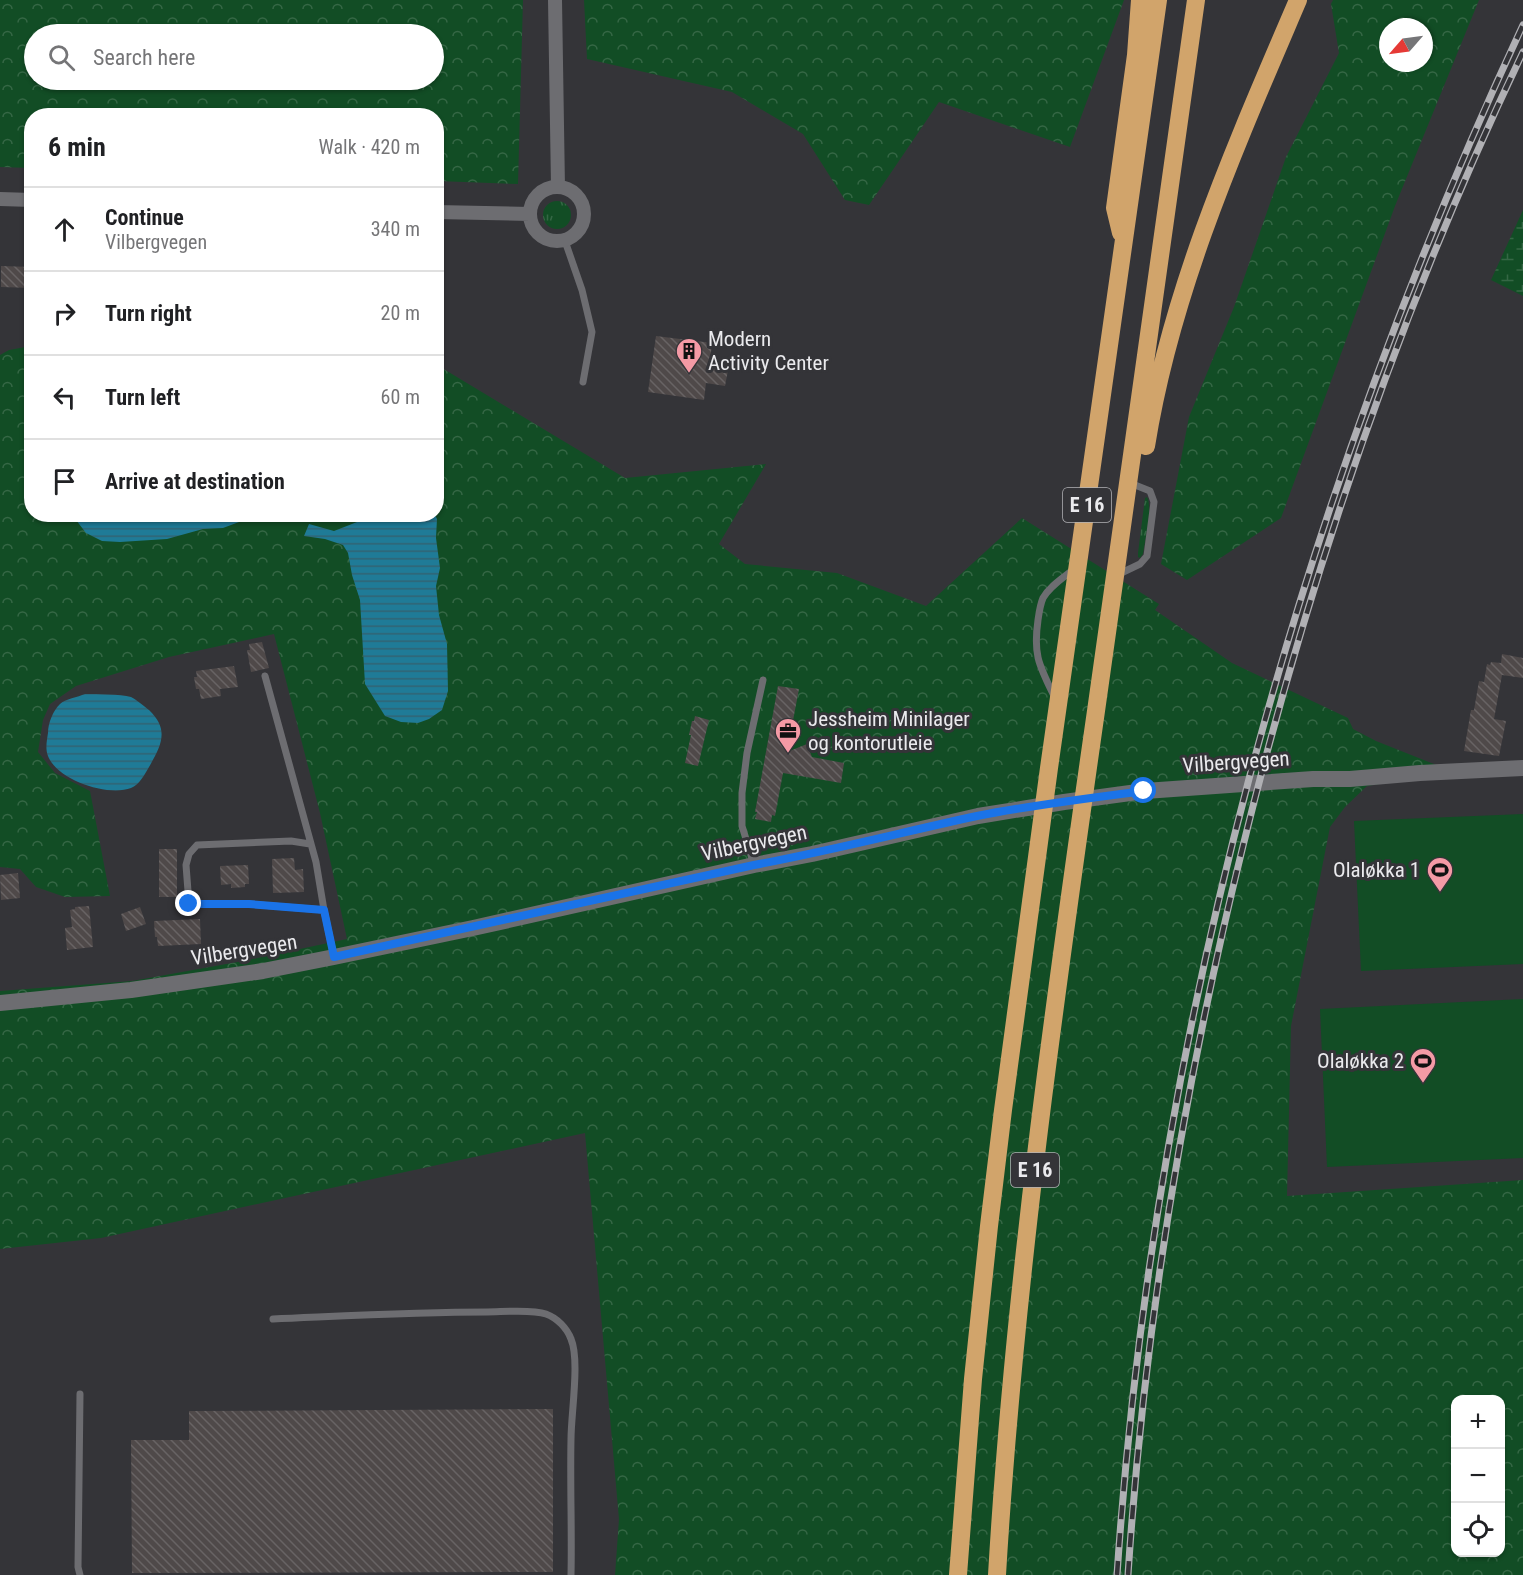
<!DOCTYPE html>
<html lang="en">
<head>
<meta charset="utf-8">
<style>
  :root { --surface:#fff; --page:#f6f6f6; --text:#202124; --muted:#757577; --line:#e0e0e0 }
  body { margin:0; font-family:"Roboto Condensed",sans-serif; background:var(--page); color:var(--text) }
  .controls { position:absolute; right:18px; bottom:18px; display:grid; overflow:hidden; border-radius:12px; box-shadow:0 2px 4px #0004 }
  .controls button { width:54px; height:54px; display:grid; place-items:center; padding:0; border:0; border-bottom:2px solid var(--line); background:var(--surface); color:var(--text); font:30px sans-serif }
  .compass { position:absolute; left:1379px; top:18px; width:54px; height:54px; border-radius:50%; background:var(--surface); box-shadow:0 2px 4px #0004; rotate:242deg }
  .stop { position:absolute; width:18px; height:18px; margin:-14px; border:4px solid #1a73e8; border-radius:50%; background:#fff }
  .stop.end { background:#1a73e8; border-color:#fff; box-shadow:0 2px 6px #0008 }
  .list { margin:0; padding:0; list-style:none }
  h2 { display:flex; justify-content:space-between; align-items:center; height:78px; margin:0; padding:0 24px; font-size:26px }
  h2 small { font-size:20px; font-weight:400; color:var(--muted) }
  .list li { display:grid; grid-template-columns:39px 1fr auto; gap:18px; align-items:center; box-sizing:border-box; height:84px; padding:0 24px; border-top:2px solid var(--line) }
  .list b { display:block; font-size:22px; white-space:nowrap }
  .list p { margin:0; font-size:20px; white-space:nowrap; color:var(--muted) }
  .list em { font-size:20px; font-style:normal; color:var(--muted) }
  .icon { flex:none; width:33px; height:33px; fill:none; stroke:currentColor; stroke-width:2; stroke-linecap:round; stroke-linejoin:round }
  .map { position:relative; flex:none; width:1523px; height:1575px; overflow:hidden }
  .search { position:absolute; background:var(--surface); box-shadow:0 2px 4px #0004; left:24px; top:24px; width:420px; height:66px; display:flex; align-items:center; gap:15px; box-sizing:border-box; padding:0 21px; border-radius:33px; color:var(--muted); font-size:22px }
  .panel { position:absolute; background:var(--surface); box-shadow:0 2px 4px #0004; left:24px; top:108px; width:420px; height:414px; border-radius:24px }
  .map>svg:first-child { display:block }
</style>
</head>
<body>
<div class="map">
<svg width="1523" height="1575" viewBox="0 0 1523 1575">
  <defs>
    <pattern id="grass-tufts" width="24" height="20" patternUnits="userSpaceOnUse" patternTransform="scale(1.5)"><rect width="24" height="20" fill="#124d25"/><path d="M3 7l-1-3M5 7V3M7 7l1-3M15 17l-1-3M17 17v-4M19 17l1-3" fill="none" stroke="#356745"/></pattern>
    <pattern id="forest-crowns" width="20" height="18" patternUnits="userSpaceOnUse" patternTransform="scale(1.5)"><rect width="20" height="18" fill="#124d25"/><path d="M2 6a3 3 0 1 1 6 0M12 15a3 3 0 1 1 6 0" fill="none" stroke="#356745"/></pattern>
    <pattern id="wetland-marsh" width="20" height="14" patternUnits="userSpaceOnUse" patternTransform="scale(1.5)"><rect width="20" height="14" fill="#124d25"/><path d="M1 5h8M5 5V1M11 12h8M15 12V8" fill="none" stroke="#356745"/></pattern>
    <pattern id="water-rules" width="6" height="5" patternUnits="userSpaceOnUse" patternTransform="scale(1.5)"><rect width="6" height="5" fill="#1f7b97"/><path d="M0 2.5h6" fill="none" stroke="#316373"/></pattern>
    <pattern id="building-back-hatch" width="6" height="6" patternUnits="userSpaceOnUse" patternTransform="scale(1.5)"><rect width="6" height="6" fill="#4f4949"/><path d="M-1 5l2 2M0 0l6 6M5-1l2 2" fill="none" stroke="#686364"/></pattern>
  </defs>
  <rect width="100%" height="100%" fill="#343438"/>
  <path fill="url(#grass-tufts)" d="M543 215a14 14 0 1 1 28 0a14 14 0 1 1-28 0Z
    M1147,497C1153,507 1145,540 1143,554L1140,558L1138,557V553L1145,498Z"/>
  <path fill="url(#forest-crowns)" fill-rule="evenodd" d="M0,0H523L518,184L437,181L436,116H32L31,168L0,167ZM434,34V80H34V34Z
    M584,0H1124L1070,147L939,102L869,205L845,200L803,134L732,92L587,59Z
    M1333,0H1479L1395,206L1281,518L1187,580L1161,564L1189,417L1234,307L1286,157L1339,53L1331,4ZM1388,27H1424V63H1388Z
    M31,346L32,514H436L437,365L625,478L766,464L719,544L745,564L837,573L926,606L1022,518L1159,604L1155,610L1232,663L1348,718L1353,729L1376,741L1454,772L1367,786L1345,807L1330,827L1291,1026L1287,1196L1523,1180V1575H615L619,1519L585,1133L101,1238L0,1249V991L132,981L243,961L347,939L320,813L274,634L169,657L76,686L50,704L43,720L38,752L55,773L90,791L110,896L65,897L36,887L20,869L0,867V355L9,350ZM1456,1400H1500V1552H1456Z"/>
  <path fill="url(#wetland-marsh)" d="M1523,210V296L1491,280Z"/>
  <path fill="#124d25" d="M1523,814V964L1361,971L1354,821Z
    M1523,999V1158L1327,1167L1320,1009Z"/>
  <path fill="url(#water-rules)" d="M73,515H244L239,522L223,528L203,529L167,539L120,542L102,541L86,533L76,520Z
    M375,515H435L437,519L436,538L440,568L436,586L439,615L447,644L448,691L442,710L429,719L418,723L401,722L385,716L365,684L360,600L352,575L348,553L343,545L325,539L304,536L309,524L334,531Z
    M85,694C97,694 120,694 131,697C137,700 144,706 149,710C170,730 161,746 149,767C145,774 139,785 131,788C108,797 57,780 48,756C45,749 47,740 48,733C48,723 53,711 60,704C65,699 78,697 85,694Z"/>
  <path fill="url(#building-back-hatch)" d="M1,266L32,267V288L1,287Z
    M656,336L712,343L710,361L729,365L725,386L706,383L704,400L648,392Z
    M262,642L269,668L251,672L247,650H250L249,644Z
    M1502,654L1523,658V678L1502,675L1494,719L1506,721L1499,756L1464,751L1471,710H1474L1479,681L1484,682L1487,664L1490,665L1491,662L1501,663Z
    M234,666L238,687L220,689L221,696L201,699L199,689H196L194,677H197L196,671Z
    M778,686L799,689L787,752L807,744L812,757L844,763L841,783L783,773L775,816L772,815L771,822L755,819L757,812H755Z
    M695,716L709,720L698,766L685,763L691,735H689L692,721H694Z
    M159,849H177V897H159Z
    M294,858L295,870L303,869L304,892L273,893L272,859Z
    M248,865L249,884H245V887L231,888V884L221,885L220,866Z
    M18,873L20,898L1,900L0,875Z
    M89,906L93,947L67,950L65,928L72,927L70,910L75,909V907Z
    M140,907L146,924L126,931L121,914Z
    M200,919L201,944L158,946L157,937H155L154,921Z
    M553,1409V1572L132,1573L131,1440H189V1411Z"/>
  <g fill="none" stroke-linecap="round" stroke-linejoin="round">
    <path stroke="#6d6d71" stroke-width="7" d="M565,241L582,290L592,332L583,382
      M1117,575L1140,564L1147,556L1154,502L1150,491L1130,483
      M265,676L316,862L324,910L334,957
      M1054,696C1039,665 1033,655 1038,620C1039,613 1040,605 1043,598C1050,586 1063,578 1074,569
      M310,844L291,841L197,845L189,854L186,865L189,904H248L324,910
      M754,865L742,826V793L747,753L763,680
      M273,1319C345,1316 416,1312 487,1312C502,1312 532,1309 546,1314C557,1318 567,1328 571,1339C580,1360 571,1414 571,1439C570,1484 572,1530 571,1575
      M80,1575L78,1567L80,1394"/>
    <path stroke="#6d6d71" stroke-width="14" d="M555,0L558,187
      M530 214a27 27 0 1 1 54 0a27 27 0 1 1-54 0Z
      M0,199L32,200
      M436,212L530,214"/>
    <path stroke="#6d6d71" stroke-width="16" d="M0,1003L131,990L263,971L334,957L473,928L754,865L812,854L978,816L1064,802L1145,791L1313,779H1350L1420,773L1523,768"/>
    <path stroke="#d1a46b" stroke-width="18" d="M1121,233L1115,208L1136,55L1140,0
      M1146,446C1171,290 1236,145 1298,0
      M958,1575L973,1379L989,1226L1003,1110L1049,768L1158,0
      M997,1575C1014,1286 1055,998 1096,711C1130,474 1163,237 1196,0"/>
    <g stroke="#b0b0b4" stroke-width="7">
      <path id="rail" d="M1117,1575C1153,1038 1296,512 1523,25
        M1128,1575C1144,1329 1184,1085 1243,846C1310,573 1402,305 1523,52"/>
    </g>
    <use href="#rail" stroke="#343438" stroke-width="4.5" stroke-dasharray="14" stroke-linecap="butt"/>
  </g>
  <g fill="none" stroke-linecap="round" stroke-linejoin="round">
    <path stroke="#1a73e8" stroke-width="8" d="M189,904H249L324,910L334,957L754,865C829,851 903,832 977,816C1032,805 1089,798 1144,791"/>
  </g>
  <defs>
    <g id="building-pin" transform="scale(1.35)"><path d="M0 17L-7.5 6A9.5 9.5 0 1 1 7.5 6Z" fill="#f49aa5" stroke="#343438"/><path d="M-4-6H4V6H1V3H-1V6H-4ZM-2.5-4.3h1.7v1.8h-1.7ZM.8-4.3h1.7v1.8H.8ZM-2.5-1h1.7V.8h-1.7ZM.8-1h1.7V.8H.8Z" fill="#111"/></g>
    <g id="office-pin" transform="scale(1.35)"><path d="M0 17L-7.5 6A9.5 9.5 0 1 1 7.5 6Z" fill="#f49aa5" stroke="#343438"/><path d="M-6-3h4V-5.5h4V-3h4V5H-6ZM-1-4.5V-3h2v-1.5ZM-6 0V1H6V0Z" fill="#111"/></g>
    <g id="stadium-pin" transform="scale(1.35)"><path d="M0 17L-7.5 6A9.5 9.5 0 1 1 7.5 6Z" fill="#f49aa5" stroke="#343438"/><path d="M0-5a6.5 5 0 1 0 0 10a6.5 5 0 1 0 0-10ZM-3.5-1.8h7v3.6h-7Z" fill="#111"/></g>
  </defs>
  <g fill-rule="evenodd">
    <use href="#building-pin" x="689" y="351"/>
    <use href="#office-pin" x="788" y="731"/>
    <use href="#stadium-pin" x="1440" y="870"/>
    <use href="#stadium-pin" x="1423" y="1061"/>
  </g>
  <g text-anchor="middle" stroke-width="6" stroke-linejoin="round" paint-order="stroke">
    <g fill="#343438" stroke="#b3b3b7" stroke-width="1.5">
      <rect x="1063" y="488" width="48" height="34" rx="4.5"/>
      <rect x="1011" y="1153" width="48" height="34" rx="4.5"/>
    </g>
    <g font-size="20" font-weight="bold" fill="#eaeaed">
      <text x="1087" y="512">E 16</text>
      <text x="1035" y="1177">E 16</text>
    </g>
    <g font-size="21" fill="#eaeaed" stroke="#343438" text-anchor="start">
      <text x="708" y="346">Modern<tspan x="708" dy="24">Activity Center</tspan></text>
      <text x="808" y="726">Jessheim Minilager<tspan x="808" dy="24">og kontorutleie</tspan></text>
      <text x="1420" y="877" text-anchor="end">Olaløkka 1</text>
      <text x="1404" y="1068" text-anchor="end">Olaløkka 2</text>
    </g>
    <g font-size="21" fill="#eaeaed" stroke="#343438">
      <text transform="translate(1236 762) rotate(-4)" y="7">Vilbergvegen</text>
      <text transform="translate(754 843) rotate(-12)" y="7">Vilbergvegen</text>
      <text transform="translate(244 950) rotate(-9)" y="7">Vilbergvegen</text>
    </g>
  </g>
</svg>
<div class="controls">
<button>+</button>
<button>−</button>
<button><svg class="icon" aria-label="locate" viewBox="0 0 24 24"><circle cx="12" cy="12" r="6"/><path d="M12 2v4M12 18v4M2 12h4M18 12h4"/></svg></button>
</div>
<svg class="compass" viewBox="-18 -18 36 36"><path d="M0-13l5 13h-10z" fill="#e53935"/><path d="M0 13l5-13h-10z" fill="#757577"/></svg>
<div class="stop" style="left:1144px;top:791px"></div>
<div class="stop end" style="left:189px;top:904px"></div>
<div class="search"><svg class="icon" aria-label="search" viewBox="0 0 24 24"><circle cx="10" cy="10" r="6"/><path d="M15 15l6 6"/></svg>Search here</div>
<section class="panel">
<h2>6 min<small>Walk · 420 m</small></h2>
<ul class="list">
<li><svg class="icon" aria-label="ahead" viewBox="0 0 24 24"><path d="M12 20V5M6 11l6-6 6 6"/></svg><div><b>Continue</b><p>Vilbergvegen</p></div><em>340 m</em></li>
<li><svg class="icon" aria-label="right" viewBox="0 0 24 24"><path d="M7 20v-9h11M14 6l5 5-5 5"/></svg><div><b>Turn right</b></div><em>20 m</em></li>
<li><svg class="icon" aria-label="left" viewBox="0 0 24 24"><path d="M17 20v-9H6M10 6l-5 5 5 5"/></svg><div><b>Turn left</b></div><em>60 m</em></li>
<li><svg class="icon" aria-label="arrive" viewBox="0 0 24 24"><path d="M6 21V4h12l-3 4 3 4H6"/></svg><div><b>Arrive at destination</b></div></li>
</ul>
</section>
</div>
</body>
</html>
